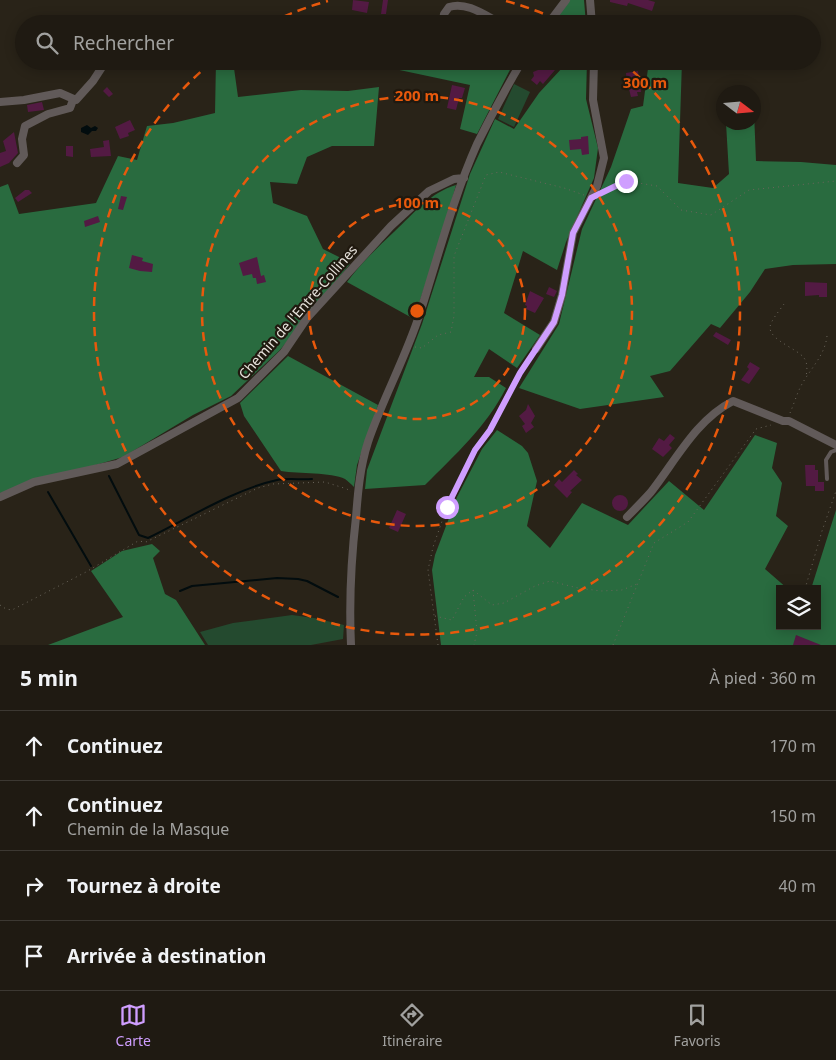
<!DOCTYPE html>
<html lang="fr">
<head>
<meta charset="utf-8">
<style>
  :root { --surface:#1f1a12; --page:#2c2720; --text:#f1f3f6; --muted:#a1a19f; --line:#3c3832; --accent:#cf9eff }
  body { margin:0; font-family:"Noto Sans",sans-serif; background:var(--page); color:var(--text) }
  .controls { position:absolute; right:15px; bottom:15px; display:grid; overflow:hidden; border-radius:0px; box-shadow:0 2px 12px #0003 }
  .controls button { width:45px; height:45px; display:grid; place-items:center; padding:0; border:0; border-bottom:1px solid var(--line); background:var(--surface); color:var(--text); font:25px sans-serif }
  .compass { position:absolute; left:716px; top:85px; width:45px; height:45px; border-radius:50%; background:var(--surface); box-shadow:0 2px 12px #0003; rotate:106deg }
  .stop { position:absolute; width:15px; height:15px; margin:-11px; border:4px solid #cf9eff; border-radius:50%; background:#fff }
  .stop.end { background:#cf9eff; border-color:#fff; box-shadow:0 1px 5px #0008 }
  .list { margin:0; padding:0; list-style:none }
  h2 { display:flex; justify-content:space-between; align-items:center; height:65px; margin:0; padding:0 20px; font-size:21px }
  h2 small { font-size:16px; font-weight:400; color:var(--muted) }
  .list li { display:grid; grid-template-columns:32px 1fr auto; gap:15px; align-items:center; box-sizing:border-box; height:70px; padding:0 20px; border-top:1px solid var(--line) }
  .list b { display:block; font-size:19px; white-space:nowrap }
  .list p { margin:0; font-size:16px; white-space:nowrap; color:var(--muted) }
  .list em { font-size:16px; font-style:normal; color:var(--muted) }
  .icon { flex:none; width:28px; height:28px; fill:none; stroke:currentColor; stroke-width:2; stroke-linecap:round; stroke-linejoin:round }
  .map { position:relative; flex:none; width:836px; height:645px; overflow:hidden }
  .search { position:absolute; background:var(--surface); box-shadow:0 2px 12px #0003; left:15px; right:15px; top:15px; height:55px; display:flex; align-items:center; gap:12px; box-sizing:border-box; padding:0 18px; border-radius:28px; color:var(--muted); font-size:19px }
  .sheet { height:345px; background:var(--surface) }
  nav { display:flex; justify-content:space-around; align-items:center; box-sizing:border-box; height:70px; border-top:1px solid var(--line); background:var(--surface); font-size:14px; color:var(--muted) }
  nav a { display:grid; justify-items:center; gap:2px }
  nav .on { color:var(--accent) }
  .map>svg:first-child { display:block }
</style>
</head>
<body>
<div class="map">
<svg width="836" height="645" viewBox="0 0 836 645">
  <rect width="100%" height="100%" fill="#292318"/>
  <path fill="#244a2f" d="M514,84L530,92L514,127L498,119Z
    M292,615L314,618L344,625L343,639L311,645H208L200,632L233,623Z"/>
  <path fill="#296b3f" d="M569,0H584L586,24H551Z
    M599,15L650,24H601Z
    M216,61H233L238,97L301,90L348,91L379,87L374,146H332L307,157L297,184L270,182L273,203L307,216L323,249L341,258L350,264L280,350L231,396L193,415L123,457L0,493V187L8,184L19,214L96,203L118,156L137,160L147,126L173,123L215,113Z
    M391,61H495L513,64L477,134L460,129L470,85L390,68Z
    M559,61H587L586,99L598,148L594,178L566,242L557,270L523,251L504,313L540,335L517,368L489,349L474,377H489L506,388C487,426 455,455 425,485L365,489L367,470L422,324L470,174L495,119L514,129L539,93L563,67Z
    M649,61H682L678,183L713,188L729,174L726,123L754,122V112L756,161L801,162L836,165V264L793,265L765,269L750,292L720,328L711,324L670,371L650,376L664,397L580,409L519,388L559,324L582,229L611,167L631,109L643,106Z
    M456,185L447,218L414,319L347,282C361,263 378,247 395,231C413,214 431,192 456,185Z
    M288,356L378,405L357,465L354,487C351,484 348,481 345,479C331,472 299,474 281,471L244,416L240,403Z
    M497,430L522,446L528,453L537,481L527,526L550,548L582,503L628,525L669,481L704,510L755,435L777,443L772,468L782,483L776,516L788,526L765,569L788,589H780V626H817V589H811L836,510V645H441L432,570L435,555L457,497L482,449Z
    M152,544L160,551L153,558L165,594L176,600L205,645H48L123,617L91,571L122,551Z"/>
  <path fill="#020c0e" d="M87,125L91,128L95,126L98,128L96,131H92L88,135L81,132V128Z"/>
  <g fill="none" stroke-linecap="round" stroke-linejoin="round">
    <path stroke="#020c0e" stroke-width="2" d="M109,476L139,535L148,538C187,519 235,489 277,480C288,478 301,480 312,479
      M48,492L91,566
      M180,591L192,586L277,578L298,579L307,581L338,597"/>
  </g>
  <path fill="#531a43" d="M353,0L369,2L367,13L352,10Z
    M383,0H388L386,14H381Z
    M610,0H648L655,2L652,11L628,3L627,6L610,2Z
    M149,16L152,24H142L139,19Z
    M545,61L555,70L543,84L540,81L537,85L531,80L534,76L533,72L538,70Z
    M638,71L641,92H637L638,96L631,97L629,89H627L626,73Z
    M452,85L465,88L462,98H459L456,110L447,108Z
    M107,87L113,94L109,97L103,91Z
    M42,102L44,110L28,112L27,105Z
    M130,120L135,130L128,133L129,136L120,139L115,127Z
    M14,132L18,153L9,163L0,167V153L6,151L3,141Z
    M588,136L589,154L582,155L581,149L570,150L569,140L581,139V137Z
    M109,140L111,156L91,157L90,149L104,147L103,141Z
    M66,146H73V157L66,156Z
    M25,190H29L32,193L18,202L15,198Z
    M121,196L127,197L123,210L118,209Z
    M98,216L100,222L85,227L84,221Z
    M132,255L143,258L142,261L153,264L152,272L140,271L129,268Z
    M257,257L261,276L264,275L266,282L257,284L256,278H253L252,274L243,276L239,263Z
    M805,282L827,283V297H819V295L805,296Z
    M549,287L557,291L554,297L546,294Z
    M530,291L544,298L535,313L526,309L527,306L525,305Z
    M716,332L731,340L728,345L713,336Z
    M750,362L760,368L749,384L741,380L749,369L747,367Z
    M528,404L535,416L531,423L534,427L526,433L522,426L525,424L519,416L526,410Z
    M670,434L675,438L669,445L672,448L663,457L652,449L659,438L664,441Z
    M805,465H815V470H818V482H824V491H815V486H806Z
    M574,470L578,474L576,475L582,480L570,491L572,492L567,498L554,485L559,479L562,482Z
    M612 503a8 8 0 1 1 16 0a8 8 0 1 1-16 0Z
    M397,510L406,514L398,532L389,528Z
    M796,635L821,645H793Z"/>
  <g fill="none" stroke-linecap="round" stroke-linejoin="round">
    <path stroke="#6a655b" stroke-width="1" stroke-dasharray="1 4" stroke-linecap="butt" d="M604,192L626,181L657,186L681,210L711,215L749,190L836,181
      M784,304C780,310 771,320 770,327C769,340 798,349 804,358C808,363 807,371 806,377
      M415,347L422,348L438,335L451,332L454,316V256L486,175L499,172L564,188L584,195
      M790,413C794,404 797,393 802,384C811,368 825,355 827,336
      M805,589L822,531L836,491
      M473,590L492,605L504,603L535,586L550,581L578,588L601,591L622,590L637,584
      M0,605L6,609L12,610L86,572L138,541L146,542L258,488L273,484L325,482L347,489L351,492
      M435,616L452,620L464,597L473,590L477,632L474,645
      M438,645L428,570L433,547L447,507L460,478L475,450L490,430L519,373L532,354
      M613,645L654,543L688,522L756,429L771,425"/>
    <path stroke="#615a59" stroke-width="4" d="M827,479L826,460L831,452L836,450"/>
    <path stroke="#615a59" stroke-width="8" d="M590,0L592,24
      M442,24L444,14L449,7C467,1 486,16 502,24
      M548,24L566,0
      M0,102L24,100L60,93L76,100L93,81L106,61
      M17,163L24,155L22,139L25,126L48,114L70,108L73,100
      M536,349L554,322L562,295L573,233L597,186L604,158L593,100L594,61
      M0,497L34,482L117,464L238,398L284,352L307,318L391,226L429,191L454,179L464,178
      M627,517C635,509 643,501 651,492C676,460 696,420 733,401L783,421H789L836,445
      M351,645C349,602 351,560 356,517C358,491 360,467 368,442C383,398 406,357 420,313C438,257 453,198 477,144C491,116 506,88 522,61"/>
  </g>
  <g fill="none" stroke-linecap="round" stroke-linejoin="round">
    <path stroke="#cf9eff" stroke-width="6" d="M447,507L475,450L490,430L520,373L554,322L562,295L573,233L591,198L626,181"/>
  </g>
  <g fill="none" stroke="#e8590c" stroke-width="2.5" stroke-dasharray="9 6">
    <circle cx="417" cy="311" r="108"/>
    <circle cx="417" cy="311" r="215"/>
    <path d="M270 23A323 323 0 0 1 328 1M506 1A323 323 0 0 1 564 23M622 62A323 323 0 1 1 212 62"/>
  </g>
  <g text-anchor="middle" stroke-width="4.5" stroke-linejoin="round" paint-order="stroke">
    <g font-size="14" fill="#e7e3dc" stroke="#20190f">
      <text transform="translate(298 312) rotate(-49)" y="5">Chemin de l'Entre-Collines</text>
    </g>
  </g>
  <circle cx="417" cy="311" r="8" fill="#e8590c" stroke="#20190f" stroke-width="2.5"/>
  <g font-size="15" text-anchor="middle" font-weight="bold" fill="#e8590c" stroke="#20190f" stroke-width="4.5" stroke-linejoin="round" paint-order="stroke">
    <text x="645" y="88">300 m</text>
    <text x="417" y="101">200 m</text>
    <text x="417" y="208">100 m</text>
  </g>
</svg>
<div class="controls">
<button><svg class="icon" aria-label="layers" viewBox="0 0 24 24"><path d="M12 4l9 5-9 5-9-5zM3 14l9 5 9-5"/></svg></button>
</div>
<svg class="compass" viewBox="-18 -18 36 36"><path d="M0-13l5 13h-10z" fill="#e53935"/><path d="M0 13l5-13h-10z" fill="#a1a19f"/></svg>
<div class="stop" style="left:447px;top:507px"></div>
<div class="stop end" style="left:626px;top:181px"></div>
<div class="search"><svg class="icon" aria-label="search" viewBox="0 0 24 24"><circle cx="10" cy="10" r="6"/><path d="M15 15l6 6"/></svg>Rechercher</div>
</div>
<section class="sheet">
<h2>5 min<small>À pied · 360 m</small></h2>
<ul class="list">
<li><svg class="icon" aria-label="ahead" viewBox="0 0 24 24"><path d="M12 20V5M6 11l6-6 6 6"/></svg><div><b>Continuez</b></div><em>170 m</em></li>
<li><svg class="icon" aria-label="ahead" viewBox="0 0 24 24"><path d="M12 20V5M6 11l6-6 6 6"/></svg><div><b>Continuez</b><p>Chemin de la Masque</p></div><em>150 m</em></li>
<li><svg class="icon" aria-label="right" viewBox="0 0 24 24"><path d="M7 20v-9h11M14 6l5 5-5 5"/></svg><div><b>Tournez à droite</b></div><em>40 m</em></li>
<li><svg class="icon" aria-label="arrive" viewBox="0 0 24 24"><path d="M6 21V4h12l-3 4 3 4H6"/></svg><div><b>Arrivée à destination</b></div></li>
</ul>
</section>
<nav>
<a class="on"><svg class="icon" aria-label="map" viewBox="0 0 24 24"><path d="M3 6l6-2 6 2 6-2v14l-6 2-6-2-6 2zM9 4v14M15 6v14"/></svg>Carte</a>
<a><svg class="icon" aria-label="directions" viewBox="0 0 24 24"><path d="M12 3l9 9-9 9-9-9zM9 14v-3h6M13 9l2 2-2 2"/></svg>Itinéraire</a>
<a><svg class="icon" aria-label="saved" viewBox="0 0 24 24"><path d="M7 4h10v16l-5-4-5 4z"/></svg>Favoris</a>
</nav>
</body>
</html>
